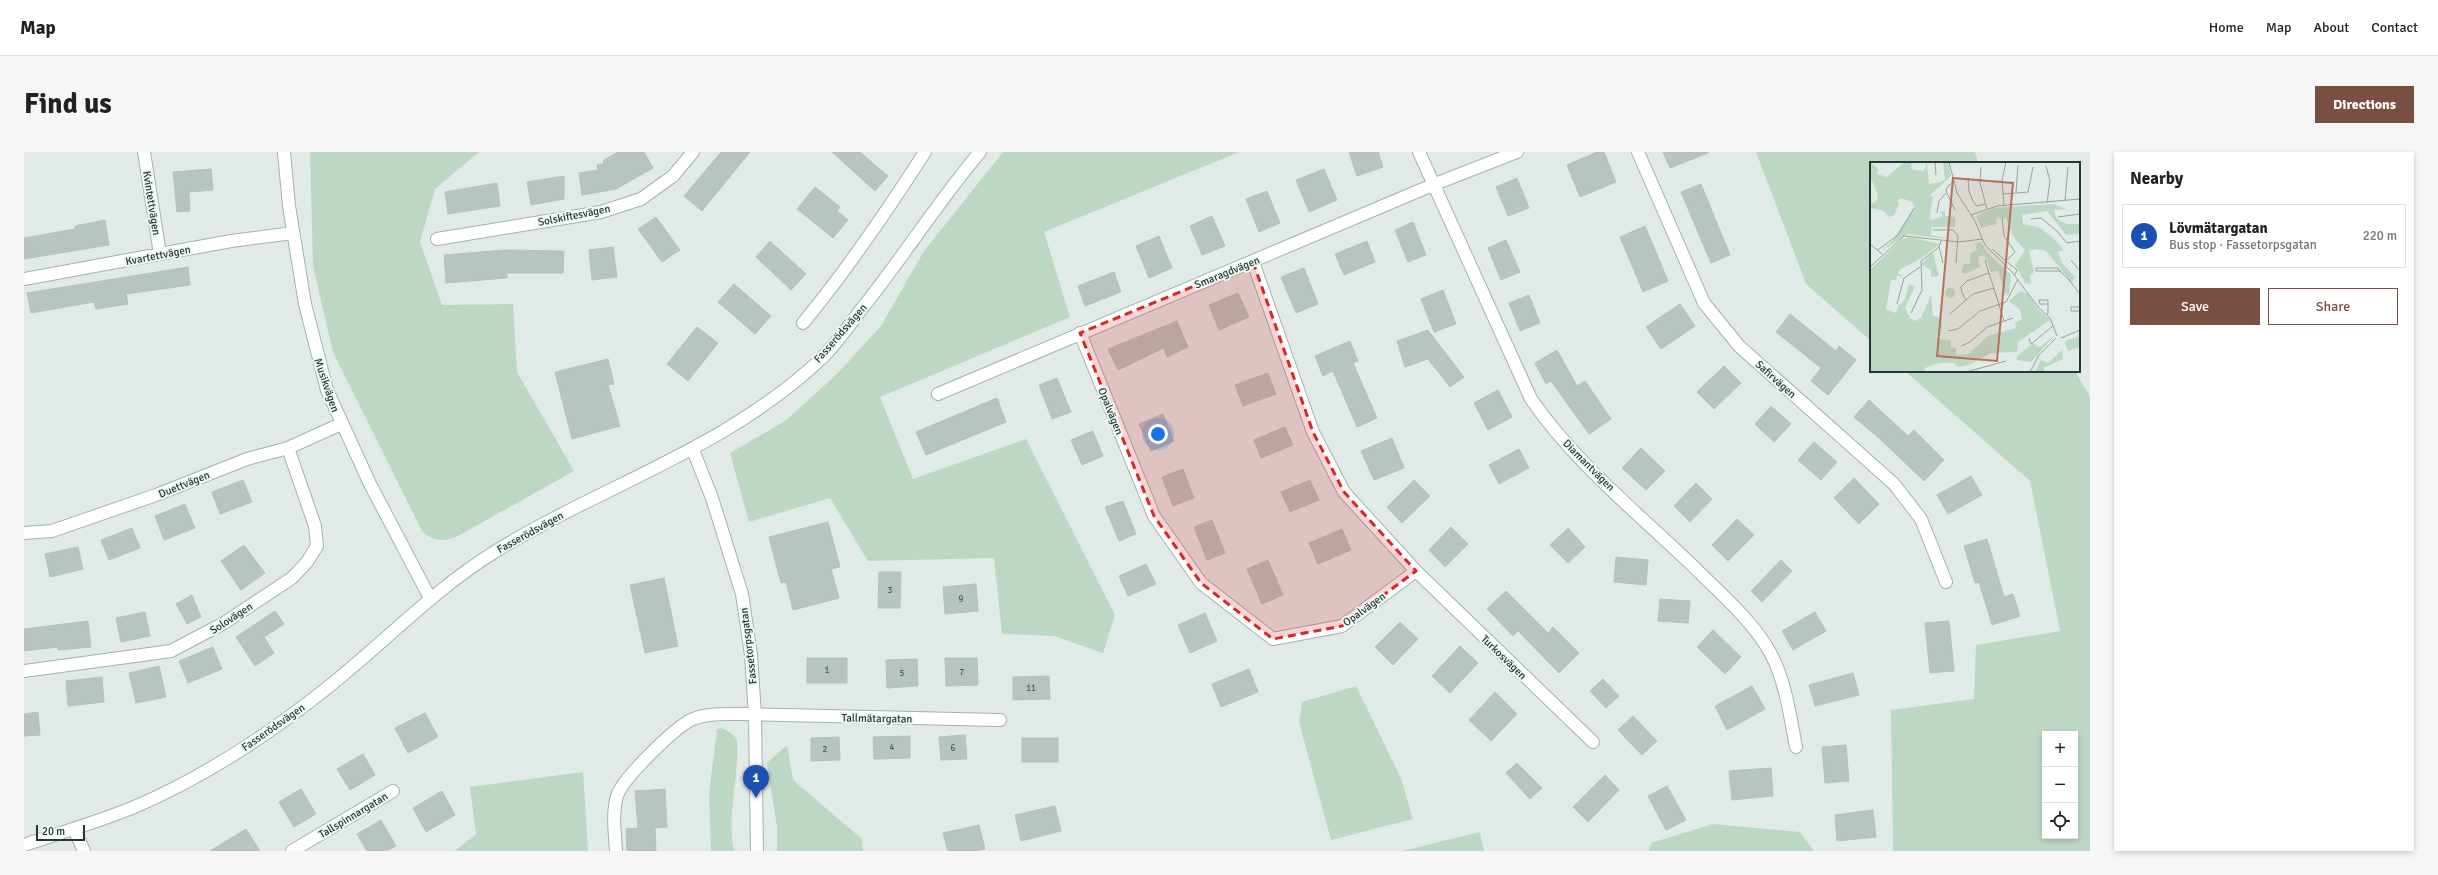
<!DOCTYPE html>
<html lang="en">
<head>
<meta charset="utf-8">
<style>
  :root { --surface:#fff; --page:#f6f6f6; --text:#222; --muted:#767676; --line:#e0e0e0; --accent:#784f41 }
  body { margin:0; font-family:Signika,sans-serif; background:var(--page); color:var(--text) }
  .controls { position:absolute; right:12px; bottom:12px; display:grid; overflow:hidden; border-radius:0px; box-shadow:0 2px 6px #0003 }
  .controls button { width:36px; height:36px; display:grid; place-items:center; padding:0; border:0; border-bottom:1px solid var(--line); background:var(--surface); color:var(--text); font:20px sans-serif }
  .scale { position:absolute; left:12px; bottom:10px; width:49px; box-sizing:border-box; padding-left:4px; border:2px solid #233833; border-top:0; font-size:11px; line-height:14px; white-space:nowrap; color:#233833; -webkit-text-stroke:3px #f1f7f4; paint-order:stroke }
  .you { position:absolute; left:1134px; top:282px; width:14px; height:14px; margin:-10px; border:3px solid #fff; border-radius:50%; background:#1a73e8; box-shadow:0 0 0 6px #1a73e833 }
  .badge { display:grid; place-items:center; width:26px; height:26px; border-radius:50%; background:var(--accent); color:#fff; font-size:13px; font-weight:700 }
  .pin { position:absolute; translate:-50% -33px; filter:drop-shadow(0 1px 2px #0008) }
  .pin::after { content:''; position:absolute; top:21px; width:14px; height:12px; background:inherit; clip-path:polygon(0 0,100% 0,50% 100%) }
  .list { margin:0; padding:0; list-style:none }
  h2 { display:flex; justify-content:space-between; align-items:center; height:52px; margin:0; padding:0 16px; font-size:17px }
  h2 small { font-size:13px; font-weight:400; color:var(--muted) }
  .list li { display:grid; grid-template-columns:26px 1fr auto; gap:12px; align-items:center; box-sizing:border-box; height:64px; margin:0 8px 8px; padding:0 8px; border:1px solid var(--line); border-radius:0px }
  .list b { display:block; font-size:15px; white-space:nowrap }
  .list p { margin:0; font-size:13px; white-space:nowrap; color:var(--muted) }
  .list em { font-size:13px; font-style:normal; color:var(--muted) }
  .actions { display:flex; gap:8px; padding:12px 16px }
  .actions a { flex:1; padding:9px 0; border:1px solid var(--accent); border-radius:0px; text-align:center; font-size:14px; color:var(--accent) }
  .actions .main { background:var(--accent); color:#fff }
  .icon { flex:none; width:22px; height:22px; fill:none; stroke:currentColor; stroke-width:2; stroke-linecap:round; stroke-linejoin:round }
  .map { position:relative; flex:none; width:2066px; height:699px; overflow:hidden; border-radius:0px }
  header { display:flex; align-items:center; gap:24px; box-sizing:border-box; height:56px; padding:0 20px; background:var(--surface); border-bottom:1px solid var(--line) }
  header strong { font-size:19px }
  nav { display:flex; gap:22px; margin-inline-start:auto; font-size:14px }
  .intro { display:flex; align-items:center; justify-content:space-between; box-sizing:border-box; height:96px; padding:0 24px }
  h1 { margin:0; font-size:28px }
  .button { padding:10px 18px; border-radius:0px; background:var(--accent); color:#fff; font-size:14px; font-weight:700 }
  main { display:flex; gap:24px; padding:0 24px }
  aside { flex:1; background:var(--surface); border-radius:0px; box-shadow:0 2px 6px #0003 }
  .map>svg:first-child { display:block }
</style>
</head>
<body>
<header>
<strong>Map</strong>
<nav><a>Home</a><a>Map</a><a>About</a><a>Contact</a></nav>
</header>
<div class="intro"><h1>Find us</h1><a class="button">Directions</a></div>
<main>
<div class="map">
<svg width="2066" height="699" viewBox="0 0 2066 699">
  <rect width="100%" height="100%" fill="#e1eae6"/>
  <path fill="#bcd8c4" fill-rule="evenodd" d="M286,0H455L411,37L396,90L418,153L489,152L493,220L550,319L432,385C417,390 409,389 398,379L309,200L289,114Z
    M979,0H1215L1020,80L1046,165L856,245L889,327L1002,287L1091,463L1079,501L1030,484L978,482L970,406L844,409L806,346L725,370L706,301L761,269L813,222L857,174L900,99Z
    M1732,0H1951L1954,11H1847V189L1782,132Z
    M1881,219H2051L2066,245V699H1869L1867,558L1950,547L1952,493L2036,479L2006,329ZM2021,582H2051V684H2021Z
    M1332,534L1377,626L1389,667L1307,688L1275,570L1278,550Z
    M698,576L708,582L713,587C716,624 702,663 710,699H687L685,642L693,577Z
    M763,593L769,628L838,687L839,699H753V675L743,611Z
    M559,620L564,699H431L452,682L446,635Z
    M1689,672L1776,680L1790,699H1625L1627,691Z
    M1456,680L1460,699H1378Z"/>
  <path fill="#b7c4bf" stroke="#b4c2bd" d="M594,0H620L629,16L592,37L558,43L555,21L574,18L573,13L579,12L580,8Z
    M697,0H726L678,59L660,44Z
    M808,0H836L864,24L851,39Z
    M1325,0H1354L1359,15L1333,24Z
    M1573,0H1580L1592,30L1556,45L1543,13Z
    M1639,0H1684V1L1646,16Z
    M187,17L189,38L165,40L166,59L153,60L149,20Z
    M1300,17L1313,48L1285,60L1272,28Z
    M540,24V47L507,53L503,30Z
    M1493,26L1505,56L1484,64L1472,35Z
    M473,31L476,54L424,62L421,40Z
    M1677,32L1706,103L1687,111L1657,40Z
    M791,35L816,55L813,59L824,68L809,86L773,57Z
    M1243,39L1256,71L1235,80L1222,47Z
    M1188,64L1201,94L1178,103L1166,74Z
    M632,65L656,98L638,110L614,77Z
    M81,68L85,93L0,107V86L51,77V74Z
    M1389,70L1402,103L1384,110L1371,78Z
    M1621,74L1644,129L1619,140L1596,85Z
    M1135,84L1148,116L1125,126L1112,94Z
    M1482,88L1496,120L1477,128L1464,96Z
    M746,89L782,122L767,138L732,105Z
    M1343,89L1351,110L1320,123L1311,102Z
    M589,95L593,125L568,128L565,98Z
    M481,98L540,99L539,121H483V126L422,131L420,103Z
    M164,115L166,133L102,142L104,152L72,157L70,150L7,161L3,141Z
    M1280,116L1294,152L1272,161L1257,125Z
    M1090,120L1097,140L1061,154L1054,134Z
    M710,132L747,164L731,182L694,150Z
    M1419,138L1432,172L1410,180L1397,147Z
    M1214,141L1225,165L1195,178L1185,153Z
    M1505,143L1516,171L1496,179L1485,151Z
    M1656,152L1671,174L1637,197L1622,175Z
    M1766,162L1812,199L1815,194L1832,208L1804,243L1787,229L1797,216L1752,180Z
    M1153,169L1164,195L1143,205L1140,196L1094,218L1084,197Z
    M673,175L694,191L664,229L643,212Z
    M1404,178L1440,225L1426,235L1404,207L1381,215L1373,189Z
    M1326,189L1334,209L1329,211L1353,266L1333,275L1309,219L1299,224L1291,204Z
    M1533,198L1553,234L1561,229L1587,267L1565,282L1527,229L1522,232L1511,211Z
    M584,207L590,232L584,233L596,274L548,287L531,220Z
    M1700,214L1717,231L1690,257L1673,240Z
    M1244,221L1252,242L1219,254L1211,233Z
    M1033,226L1047,260L1028,267L1015,233Z
    M1474,238L1488,265L1464,278L1450,251Z
    M973,246L982,270L902,303L892,280Z
    M1845,248L1884,284L1890,278L1920,308L1900,329L1856,287L1830,265Z
    M1747,254L1767,272L1750,290L1731,272Z
    M1139,262L1150,289L1127,299L1115,272Z
    M1261,275L1269,293L1237,306L1230,288Z
    M1069,279L1079,304L1058,313L1047,288Z
    M1368,286L1380,316L1350,328L1337,299Z
    M1790,290L1813,310L1797,328L1774,308Z
    M1617,296L1641,319L1622,338L1598,316Z
    M1495,297L1505,316L1475,332L1465,313Z
    M1159,317L1170,346L1149,354L1138,325Z
    M1947,324L1958,343L1924,362L1913,343Z
    M1830,326L1855,352L1835,372L1810,346Z
    M219,328L228,350L196,362L188,340Z
    M1286,328L1295,348L1266,360L1257,340Z
    M1390,328L1406,344L1378,371L1363,355Z
    M1672,331L1688,347L1666,370L1650,354Z
    M1099,349L1112,382L1095,389L1081,355Z
    M161,352L171,376L140,388L131,364Z
    M1713,367L1730,383L1704,409L1688,393Z
    M1188,368L1201,401L1183,408L1170,375Z
    M804,370L816,415L807,417L815,446L769,458L762,430L757,431L745,385Z
    M1427,375L1444,392L1421,415L1405,398Z
    M108,376L116,396L85,408L77,388Z
    M1544,376L1561,395L1544,411L1526,393Z
    M1318,377L1327,398L1294,412L1285,391Z
    M1963,387L1980,445L1989,442L1996,464L1968,473L1955,430L1951,431L1940,394Z
    M220,393L241,421L217,438L197,409Z
    M54,395L59,417L26,425L21,402Z
    M1592,405L1624,408L1622,433L1590,430Z
    M1244,408L1259,443L1238,452L1223,417Z
    M1757,408L1768,419L1738,450L1727,439Z
    M1122,412L1132,432L1104,444L1095,424Z
    M855,420H877L876,456H854Z
    M640,426L654,494L621,501L606,433Z
    M952,432L954,459L921,462L919,435Z
    M1482,439L1524,481L1529,475L1555,501L1535,521L1494,479L1489,484L1463,457Z
    M168,443L177,465L163,472L152,452Z
    M1636,447L1666,449L1664,471L1634,469Z
    M251,459L260,472L240,485L250,501L231,514L212,485Z
    M121,460L126,484L97,490L92,466Z
    M1791,460L1802,479L1769,498L1758,479Z
    M1181,461L1193,489L1166,501L1154,473Z
    M64,469L67,495L34,498V495L0,499V477Z
    M1925,469L1930,519L1906,521L1901,471Z
    M1376,470L1394,487L1369,513L1351,495Z
    M1689,478L1717,505L1701,522L1673,495Z
    M1436,494L1454,511L1426,541L1408,524Z
    M189,495L198,517L164,531L155,509Z
    M783,506H823V531H783Z
    M921,506H953L954,533L922,534Z
    M893,507L894,534L863,536L862,508Z
    M135,514L142,545L112,551L105,521Z
    M1225,517L1234,540L1197,555L1188,532Z
    M1829,521L1835,543L1791,554L1785,533Z
    M1025,524L1026,547L989,548V525Z
    M78,525L80,550L44,554L42,529Z
    M1579,527L1595,544L1582,556L1566,539Z
    M1728,534L1741,557L1703,578L1691,554Z
    M1471,540L1493,562L1467,589L1445,568Z
    M14,560L16,583L0,584V562Z
    M401,561L414,585L384,601L371,576Z
    M1609,564L1633,589L1618,603L1594,578Z
    M941,583L943,607L917,608L915,585Z
    M886,584V606L850,607L849,585Z
    M815,585L816,608L787,609V586Z
    M998,586H1034V610H998Z
    M1822,593L1825,629L1801,631L1798,595Z
    M339,602L351,623L326,638L313,617Z
    M1493,611L1518,636L1506,647L1482,621Z
    M1747,616L1749,644L1708,648L1705,619Z
    M1581,623L1595,638L1564,670L1549,655Z
    M1643,634L1662,668L1642,678L1624,644Z
    M277,637L292,662L270,675L255,650Z
    M641,637L643,675L631,676L632,699H603L602,677L614,676L611,639Z
    M418,639L431,663L402,680L389,656Z
    M1031,654L1037,679L997,689L991,663Z
    M1849,658L1852,685L1813,689L1811,663Z
    M357,668L372,694L362,699H343L333,682Z
    M955,673L961,697L952,699H924L919,681Z
    M222,677L236,699H186Z"/>
  <g fill="none" stroke-linecap="round" stroke-linejoin="round">
    <g stroke="#a4b1ad" stroke-width="14">
      <path id="street" d="M120,0L136,102
        M1395,0L1507,247C1551,311 1615,362 1671,416C1697,442 1729,469 1747,502C1762,531 1766,564 1772,595
        M1614,0L1680,151L1715,194L1870,332L1897,367L1922,430
        M413,87L577,60L617,47L649,24L669,0
        M0,127L207,89L269,81
        M779,171C824,117 863,59 901,0
        M1056,181L1130,364L1177,431L1249,487L1318,474L1392,419L1320,340L1289,280L1229,110
        M914,242L1411,32L1493,0
        M669,298L688,346L718,442L727,503L731,563L733,699
        M0,381L28,379L132,343L223,307L264,296L317,272
        M1392,419L1569,590
        M0,519L147,499L200,471L268,426L283,410L293,394L291,374L264,296
        M50,677L60,699
        M268,699L369,639
        M592,699C591,682 588,661 593,644C598,627 652,574 669,567C684,561 702,562 718,562L976,568"/>
    </g>
    <g stroke="#a1b4ad" stroke-width="14">
      <path id="secondary" d="M260,0L265,54L281,152L303,238L346,332L406,446
        M0,693C36,681 73,670 108,656C179,626 244,583 303,536C360,491 410,437 472,399C581,332 702,297 798,206C812,192 824,175 836,159C878,107 913,51 956,0"/>
    </g>
    <use href="#street" stroke="#fff" stroke-width="12"/>
    <use href="#secondary" stroke="#fff" stroke-width="12"/>
  </g>
  <path fill="#d62828" fill-opacity="0.2" stroke="#d62828" stroke-width="3" stroke-dasharray="8 5" stroke-linejoin="round" d="M1229,110L1289,280L1320,340L1392,419L1318,474L1249,487L1177,431L1130,364L1056,181Z"/>
  <g text-anchor="middle" stroke-width="4" stroke-linejoin="round" paint-order="stroke">
    <g font-size="9" fill="#485b56">
      <text x="866" y="441">3</text>
      <text x="937" y="450">9</text>
      <text x="803" y="521">1</text>
      <text x="938" y="523">7</text>
      <text x="878" y="524">5</text>
      <text x="1007" y="539">11</text>
      <text x="868" y="598">4</text>
      <text x="929" y="599">6</text>
      <text x="801" y="600">2</text>
    </g>
    <g font-size="11" fill="#233833" stroke="#f1f7f4">
      <text transform="translate(128 51) rotate(81)" y="4">Kvintettvägen</text>
      <text transform="translate(550 63) rotate(-11)" y="4">Solskiftesvägen</text>
      <text transform="translate(134 103) rotate(-11)" y="4">Kvartettvägen</text>
      <text transform="translate(1203 120) rotate(-22)" y="4">Smaragdvägen</text>
      <text transform="translate(816 181) rotate(-49)" y="4">Fasserödsvägen</text>
      <text transform="translate(1752 227) rotate(42)" y="4">Safirvägen</text>
      <text transform="translate(303 233) rotate(71)" y="4">Musikvägen</text>
      <text transform="translate(1087 259) rotate(68)" y="4">Opalvägen</text>
      <text transform="translate(1565 313) rotate(45)" y="4">Diamantvägen</text>
      <text transform="translate(160 332) rotate(-22)" y="4">Duettvägen</text>
      <text transform="translate(506 380) rotate(-29)" y="4">Fasserödsvägen</text>
      <text transform="translate(1340 457) rotate(-36)" y="4">Opalvägen</text>
      <text transform="translate(207 466) rotate(-33)" y="4">Solovägen</text>
      <text transform="translate(724 494) rotate(-97)" y="4">Fassetorpsgatan</text>
      <text transform="translate(1480 505) rotate(44)" y="4">Turkosvägen</text>
      <text transform="translate(853 566) rotate(1)" y="4">Tallmätargatan</text>
      <text transform="translate(249 575) rotate(-35)" y="4">Fasserödsvägen</text>
      <text transform="translate(329 663) rotate(-31)" y="4">Tallspinnargatan</text>
    </g>
  </g>
  <g transform="translate(1846 10)">
    <rect width="210" height="210" fill="#e1eae6"/>
    <path d="M0,0L8,7L7,12L17,15L34,0H42L41,7L54,9L57,0L59,22L71,20L75,17L73,0H78L81,14L59,34L63,35L60,52L61,58L68,56L73,54L70,50L75,49V54L85,55V65H62L61,73L87,78L37,72L12,89L24,77L45,45L42,40L31,36L28,38L29,42L24,53L19,55L14,49L2,46L0,43L7,38L8,33L0,14ZM183,42L196,47L184,48L186,56L196,62H209L210,72L196,73L177,49L152,53L153,62L168,65L181,74L194,88L188,90L192,101L206,116L201,120L176,89L166,87L159,89L164,110L160,114L161,122L155,121L145,103L155,88L144,76L136,56H127L126,62L111,66L106,54L123,46ZM39,75L70,82L50,97L31,107L28,111L34,114H27L26,118H21L16,147L26,151L28,144L34,139L39,123L45,124L35,146L40,156L45,159L51,156L61,133L63,154L71,156L72,162L71,169L67,172L68,177L81,178V185L86,186V193L99,192L118,174L146,166L145,161L152,157L150,148L139,139L150,129L158,132L167,146L180,158L148,180L147,190L121,191L99,203L88,205L84,201H69L55,206L54,210H0V108L31,78ZM111,80L117,90L141,113L139,132L136,134L128,109L121,110L115,93L108,95L110,105L95,112L91,110L94,102H100L101,91L107,88L105,81ZM63,90L69,114L61,115V108L51,102ZM75 131a5 5 0 1 1 10 0a5 5 0 1 1-10 0ZM185,173L161,200L146,198L148,193L163,181L168,185L171,184ZM210,174V185L198,189L195,179ZM192,188L193,197L174,206L175,210H165L171,198L178,201Z" fill="#bcd8c4"/>
    <path fill="none" stroke="#95a39e" stroke-width="1" d="M65,0L66,13M79,0L87,31L105,59L115,83L142,110L168,145L180,156L187,174M176,4L180,19L177,41M111,5L110,21L117,47M98,16L99,30L104,41L107,44L115,42M84,20L78,24L76,29L85,48M146,31L158,30L163,5M133,32L146,31L148,3M195,39L198,5M134,44L132,18L136,0M67,51L69,39L76,31M101,53L127,44L210,37M188,55L210,52M161,57L171,56L187,69L197,81L210,79M63,68H83L88,74L86,101M0,82L12,92M69,85L73,101M122,87L136,99L145,90L134,74L132,56M8,88L28,73L44,46M115,98L134,159M201,98L210,109M136,99L147,108L145,113M0,105L34,74L89,80L112,77M191,109H166V106H188V107L199,118L210,132M119,111L97,119L91,125L92,131L96,138L103,132L124,126M27,142L34,116L50,105M210,145H201V149H210M41,151L52,128L51,99L69,85L71,79M80,152L96,138M177,153L178,151V138H169L170,142H178M78,169L88,167L110,149L136,140L148,117M159,176L161,182L183,164M191,176L210,168M91,184L100,180L117,165L143,156M96,210L136,199M160,210L169,193L186,176"/>
    <path fill="#b2735a" fill-opacity="0.15" stroke="#b2735a" stroke-width="2" d="M83,16L143,21L127,199L67,194Z"/>
    <rect width="210" height="210" fill="none" stroke="#233833" stroke-width="2"/>
  </g>
</svg>
<div class="controls">
<button>+</button>
<button>−</button>
<button><svg class="icon" aria-label="locate" viewBox="0 0 24 24"><circle cx="12" cy="12" r="6"/><path d="M12 2v4M12 18v4M2 12h4M18 12h4"/></svg></button>
</div>
<div class="scale">20 m</div>
<div class="you"></div>
<div class="pin badge" style="left:732px;top:646px;background:#1a4fb4">1</div>
</div>
<aside>
<h2>Nearby<small></small></h2>
<ul class="list">
<li><span class="badge" style="background:#1a4fb4">1</span><div><b>Lövmätargatan</b><p>Bus stop · Fassetorpsgatan</p></div><em>220 m</em></li>
</ul>
<div class="actions"><a class="main">Save</a><a>Share</a></div>
</aside>
</main>
</body>
</html>
